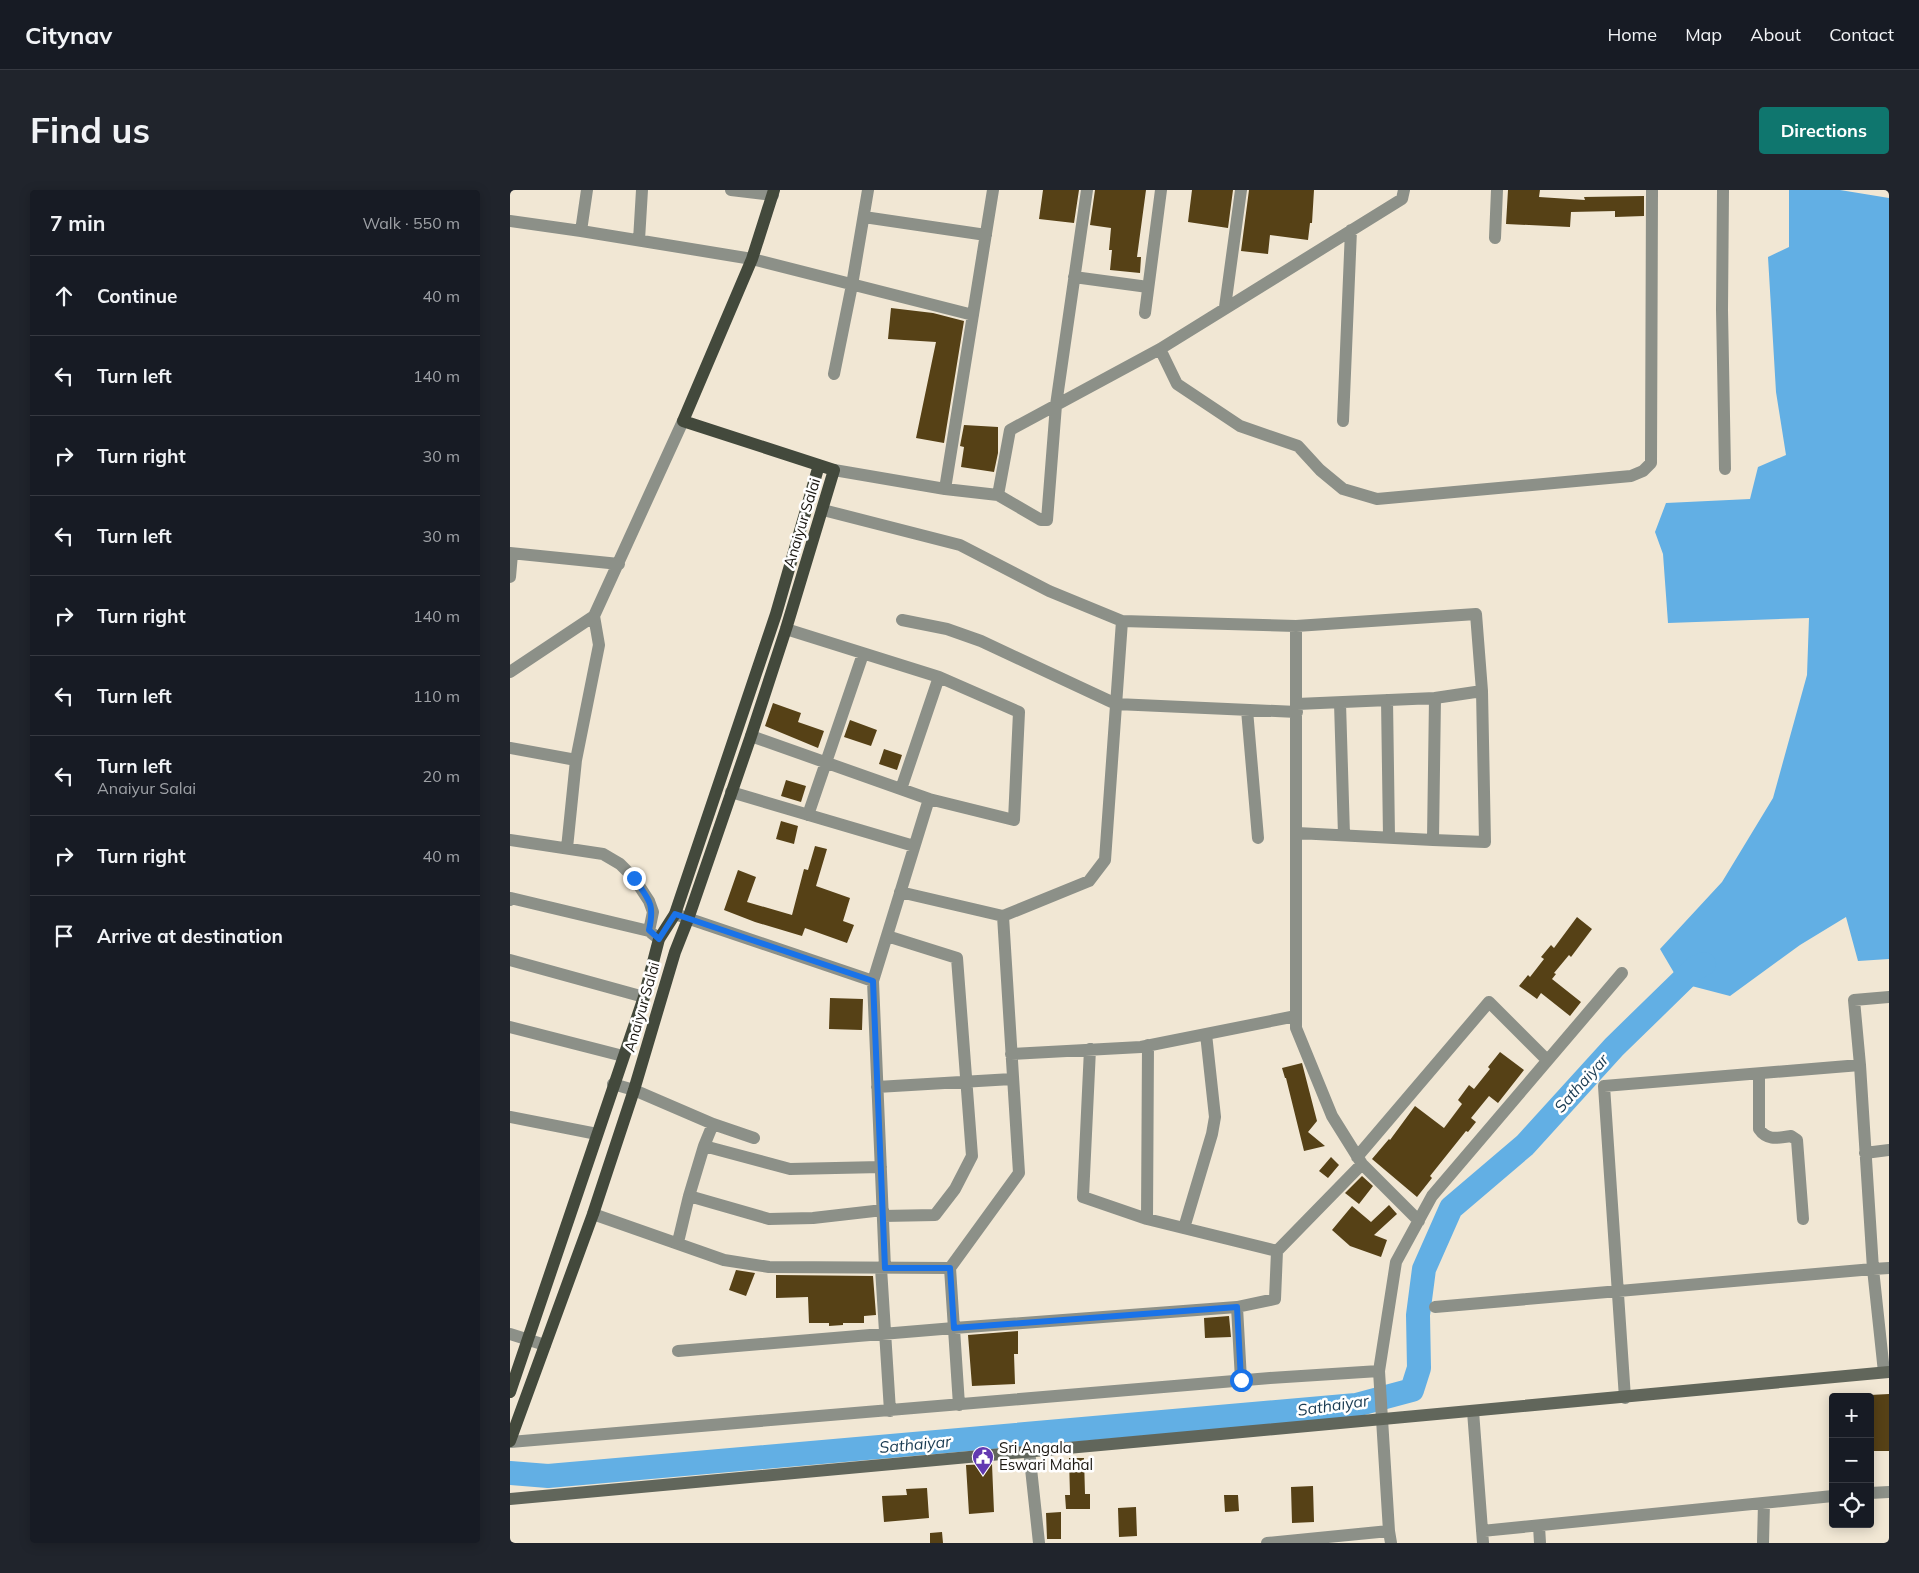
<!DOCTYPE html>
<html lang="en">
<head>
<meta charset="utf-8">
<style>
  :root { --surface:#171b24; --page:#20242c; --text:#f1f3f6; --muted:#9ea1a6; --line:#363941; --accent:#0f766e }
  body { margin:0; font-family:Mulish,sans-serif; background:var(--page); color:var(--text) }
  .controls { position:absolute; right:15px; bottom:15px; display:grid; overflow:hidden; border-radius:5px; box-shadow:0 2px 12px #0003 }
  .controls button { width:45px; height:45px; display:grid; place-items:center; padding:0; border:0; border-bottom:1px solid var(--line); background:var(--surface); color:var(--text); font:25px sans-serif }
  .stop { position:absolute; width:15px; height:15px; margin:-11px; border:4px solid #1a73e8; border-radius:50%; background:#fff }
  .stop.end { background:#1a73e8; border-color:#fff; box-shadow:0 1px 5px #0008 }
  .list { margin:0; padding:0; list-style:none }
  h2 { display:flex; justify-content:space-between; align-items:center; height:65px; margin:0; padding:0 20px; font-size:21px }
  h2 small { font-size:16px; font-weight:400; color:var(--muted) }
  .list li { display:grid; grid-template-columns:32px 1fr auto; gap:15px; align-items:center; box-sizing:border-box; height:80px; padding:0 20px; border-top:1px solid var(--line) }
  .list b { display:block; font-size:19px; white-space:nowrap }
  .list p { margin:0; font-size:16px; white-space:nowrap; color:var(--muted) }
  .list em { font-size:16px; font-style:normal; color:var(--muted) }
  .icon { flex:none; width:28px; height:28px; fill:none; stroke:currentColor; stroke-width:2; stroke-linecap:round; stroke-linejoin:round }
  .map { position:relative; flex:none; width:1379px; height:1353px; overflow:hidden; border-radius:5px }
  header { display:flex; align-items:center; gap:30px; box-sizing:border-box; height:70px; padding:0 25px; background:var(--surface); border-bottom:1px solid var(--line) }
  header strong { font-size:24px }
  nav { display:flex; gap:28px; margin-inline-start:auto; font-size:18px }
  .intro { display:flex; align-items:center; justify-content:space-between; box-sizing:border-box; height:120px; padding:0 30px }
  h1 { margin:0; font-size:35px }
  .button { padding:12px 22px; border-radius:5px; background:var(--accent); color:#fff; font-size:18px; font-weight:700 }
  main { display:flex; gap:30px; padding:0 30px }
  aside { flex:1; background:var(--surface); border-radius:5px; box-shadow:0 2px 12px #0003 }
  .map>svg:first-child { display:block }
</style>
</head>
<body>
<header>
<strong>Citynav</strong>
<nav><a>Home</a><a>Map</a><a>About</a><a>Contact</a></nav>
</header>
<div class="intro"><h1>Find us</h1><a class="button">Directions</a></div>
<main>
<aside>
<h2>7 min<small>Walk · 550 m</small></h2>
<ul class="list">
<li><svg class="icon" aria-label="ahead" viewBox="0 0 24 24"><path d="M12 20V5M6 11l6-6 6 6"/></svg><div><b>Continue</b></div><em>40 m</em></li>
<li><svg class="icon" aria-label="left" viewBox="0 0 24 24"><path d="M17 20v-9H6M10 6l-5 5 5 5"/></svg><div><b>Turn left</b></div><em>140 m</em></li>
<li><svg class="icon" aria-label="right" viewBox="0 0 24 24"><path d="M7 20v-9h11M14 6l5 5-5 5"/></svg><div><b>Turn right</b></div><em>30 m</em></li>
<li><svg class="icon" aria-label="left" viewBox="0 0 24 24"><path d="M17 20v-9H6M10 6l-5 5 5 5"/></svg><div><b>Turn left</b></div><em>30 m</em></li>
<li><svg class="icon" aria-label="right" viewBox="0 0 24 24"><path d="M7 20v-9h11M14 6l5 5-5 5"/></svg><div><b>Turn right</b></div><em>140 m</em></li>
<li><svg class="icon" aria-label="left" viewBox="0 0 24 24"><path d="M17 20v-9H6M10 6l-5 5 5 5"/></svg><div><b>Turn left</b></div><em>110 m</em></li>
<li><svg class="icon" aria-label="left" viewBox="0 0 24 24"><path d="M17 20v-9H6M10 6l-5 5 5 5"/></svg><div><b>Turn left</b><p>Anaiyur Salai</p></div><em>20 m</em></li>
<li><svg class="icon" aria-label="right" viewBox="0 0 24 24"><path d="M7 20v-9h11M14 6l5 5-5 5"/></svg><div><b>Turn right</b></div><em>40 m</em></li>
<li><svg class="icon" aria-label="arrive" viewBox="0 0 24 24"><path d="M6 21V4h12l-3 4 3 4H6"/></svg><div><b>Arrive at destination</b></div></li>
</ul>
</aside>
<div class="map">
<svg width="1379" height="1353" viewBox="0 0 1379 1353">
  <rect width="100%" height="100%" fill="#f1e7d4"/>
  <path fill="#62afe4" d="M1279,0H1330L1379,8V769L1348,771L1336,727L1290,755L1220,806L1170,793L1150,759L1212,692L1263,608L1297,485L1299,428L1158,433L1153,364L1145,342L1156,313L1240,309L1248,277L1276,265L1266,202L1258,67L1279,57Z"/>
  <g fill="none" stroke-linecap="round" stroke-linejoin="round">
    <path stroke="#62afe4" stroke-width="24" d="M0,1283L38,1286L846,1215L902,1200L909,1178L908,1125L914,1079L941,1018L1015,955L1104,857L1185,778L1194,774"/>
  </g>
  <path fill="#564116" d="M533,0H569L564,33L529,29Z
    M585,0H636L627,67H631L630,83L600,80L602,60H599L601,38L580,35Z
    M682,0H723L718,38L678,32Z
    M739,0H804L802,33H800L798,50L760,45L758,64L731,61Z
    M998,0H1030L1029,7L1075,10L1074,7L1134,6V26L1105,27V21L1061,22L1060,37L996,34Z
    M381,118L423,123L454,131L434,253L406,248L426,152L378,149Z
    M454,235L488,237V263L484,282L451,277L454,257L450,256Z
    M263,513L291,523L288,532L314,541L308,558L255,536Z
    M340,530L367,540L361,556L334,547Z
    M374,559L392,565L387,580L369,574Z
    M276,590L296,596L291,612L271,606Z
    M271,631L288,636L284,654L266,649Z
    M305,656L317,659L306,696L340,708L333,731L344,735L337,753L295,738L292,746L245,732L214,720L228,680L246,687L237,712L282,725L294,679L298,680Z
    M1067,727L1082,739L1061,767L1059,765L1044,783L1046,784L1042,789L1071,812L1060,826L1031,803L1027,809L1009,796L1018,785L1020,787L1034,769L1031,767L1041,755L1044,758Z
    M320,808L353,809L352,840L319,839Z
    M990,862L1014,880L988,913L979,906L961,928L966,932L958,942L956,941L920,986L922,988L907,1007L862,969L879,949L880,950L905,916L934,938L952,914L948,910L959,895L964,899L980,879L978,877Z
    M792,873L807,931L798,942L815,956L794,961L776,888H775L772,878Z
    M821,967L829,975L818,988L809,981Z
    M852,986L863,996L849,1014L835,1003Z
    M879,1015L887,1024L864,1045L877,1050L871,1067L840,1056L822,1040L842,1016L861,1032Z
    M226,1080L245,1083L236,1106L219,1100Z
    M266,1085L363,1086L366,1125L354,1126V1133H333V1135L319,1136V1133H299L298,1107L266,1108Z
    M719,1126L721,1147L695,1148L694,1128Z
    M508,1141V1164H504L505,1194L462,1196L458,1145Z
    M1379,1204V1261H1360V1205Z
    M559,1268H574L575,1304H580V1319H556L555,1305H560Z
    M482,1274L484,1322L459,1324L456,1275Z
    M803,1296L804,1332L782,1333L781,1297Z
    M417,1298L419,1328L374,1332L372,1306L397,1305L396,1299Z
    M714,1305H728L729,1321L715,1322Z
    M626,1317L627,1346L609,1347L608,1318Z
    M551,1322V1349H537L536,1323Z
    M432,1342L433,1353H420V1343Z"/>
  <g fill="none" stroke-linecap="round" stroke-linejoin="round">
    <path stroke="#8c9088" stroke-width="12" d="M221,0L263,5
      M1213,0L1212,120L1215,279
      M354,27L476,45
      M0,31L71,41L242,69L463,125
      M71,41L77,0
      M985,48L987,0
      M129,50L132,0
      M564,87L638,97
      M715,117L731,0
      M635,123L651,0
      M650,159L667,194L730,236L788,256L810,280L833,299L867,309L1121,286L1133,281L1141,273L1142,0
      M324,184L342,95L358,0
      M833,231L841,40
      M324,280L435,299L488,305L500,240L650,159L892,9L894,0
      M435,299L483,0
      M488,305L531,330H537L546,215L577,0
      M313,320L450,355L539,401L612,431L786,436V838L822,926L852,974L909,1031
      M0,363L109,374
      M0,387L2,364
      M392,430L437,439L471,451L606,514L787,522
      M786,436L966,424L972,501
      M276,439L429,487L509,522L504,630L419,609
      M0,482L84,426L173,231
      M877,510L879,647
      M830,513L834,645
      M737,520L748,648
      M241,546L419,609L363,791L375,1078
      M0,558L66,570
      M391,599L429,487
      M221,602L404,656
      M298,625L353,464
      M787,643L923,650L925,508L787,514
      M0,650L93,664L110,674L124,688L139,711L143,722L139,741L149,749
      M923,650L975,652L972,501L925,508
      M57,658L66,570L89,455L84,426
      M390,702L493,726
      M0,710L1,708L139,741
      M165,724L363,791
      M0,770L134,807
      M0,837L113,866
      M580,859L573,1007L637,1029L767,1061L852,974
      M501,864L631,857L786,826
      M1249,884V939C1257,951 1268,948 1281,946L1287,950L1293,1029
      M103,894L124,900L203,934L244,948
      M367,897L502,889
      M0,927L87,944
      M194,956L203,934
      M1355,963L1379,960
      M847,967L979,812L1037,870
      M179,1006L259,1029L303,1028L373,1020
      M83,1024L214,1070L259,1077L440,1078
      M373,1026L425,1025L445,999L462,966L447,768L377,746
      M637,1029L638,855
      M674,1038L702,944L705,927L696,844
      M168,1052L179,1006L194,956L280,979L371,977
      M371,1078L380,1221
      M727,1117L765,1109L767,1061
      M925,1117L1363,1079L1350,875
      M0,1144L35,1155
      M168,1161L444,1138L727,1117L731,1190
      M869,1181L879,1341L881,1353
      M1374,1182L1363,1079L1379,1078
      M1115,1208L1094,896L1350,875L1344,810L1379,807
      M449,1215L440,1078L509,983L493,726L579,691L595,670L612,431
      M963,1221L973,1353
      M0,1252L760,1188L869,1181L886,1072L922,1006L1112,783
      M519,1260L529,1353
      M1360,1303L1379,1302
      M1029,1336L1030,1353
      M972,1341L1323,1306
      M757,1353L879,1341
      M1253,1353L1254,1313"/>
    <path stroke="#61665b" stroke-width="12" d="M0,1309C459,1264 920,1228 1379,1182"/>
    <path stroke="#43493c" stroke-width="12" d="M0,1202L134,807L149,749L165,724L266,424L309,275
      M0,1251L83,1024L124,900L165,762L178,729L241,546L276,439L324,280L173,231L242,69L264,0"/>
  </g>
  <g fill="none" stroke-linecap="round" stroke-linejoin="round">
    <path stroke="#1a73e8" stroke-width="6" d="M124,688C139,710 145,713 139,740L149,749L165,724L363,791L375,1078H440L444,1138L727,1117L731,1190"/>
  </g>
  <defs>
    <g id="civic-pin" transform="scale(1.125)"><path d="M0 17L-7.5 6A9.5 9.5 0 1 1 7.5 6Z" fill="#6239b1" stroke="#fff"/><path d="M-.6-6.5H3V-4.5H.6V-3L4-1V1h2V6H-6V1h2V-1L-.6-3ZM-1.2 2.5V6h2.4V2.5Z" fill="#fff"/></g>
  </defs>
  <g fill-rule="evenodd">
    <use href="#civic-pin" x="473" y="1267"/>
  </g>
  <g text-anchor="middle" stroke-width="5" stroke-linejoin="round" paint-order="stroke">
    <g font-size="15" fill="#1b1711" stroke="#fff">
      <text transform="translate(292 333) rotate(-73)" y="5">Anaiyur Salai</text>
      <text transform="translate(132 817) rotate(-74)" y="5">Anaiyur Salai</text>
    </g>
    <g font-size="15" fill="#1b1711" stroke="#fff" text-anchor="start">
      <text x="489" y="1263">Sri Angala<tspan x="489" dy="17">Eswari Mahal</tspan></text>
    </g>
    <g font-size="16" font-style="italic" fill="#1b3c53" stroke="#fff">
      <text transform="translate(1071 893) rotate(-48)" y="6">Sathaiyar</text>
      <text transform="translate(823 1215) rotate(-8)" y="6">Sathaiyar</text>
      <text transform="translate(405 1254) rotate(-5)" y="6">Sathaiyar</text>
    </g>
  </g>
</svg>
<div class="controls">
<button>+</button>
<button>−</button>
<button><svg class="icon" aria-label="locate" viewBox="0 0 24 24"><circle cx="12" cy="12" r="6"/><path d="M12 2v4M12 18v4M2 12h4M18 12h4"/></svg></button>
</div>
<div class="stop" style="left:731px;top:1190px"></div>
<div class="stop end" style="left:124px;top:688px"></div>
</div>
</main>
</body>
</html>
